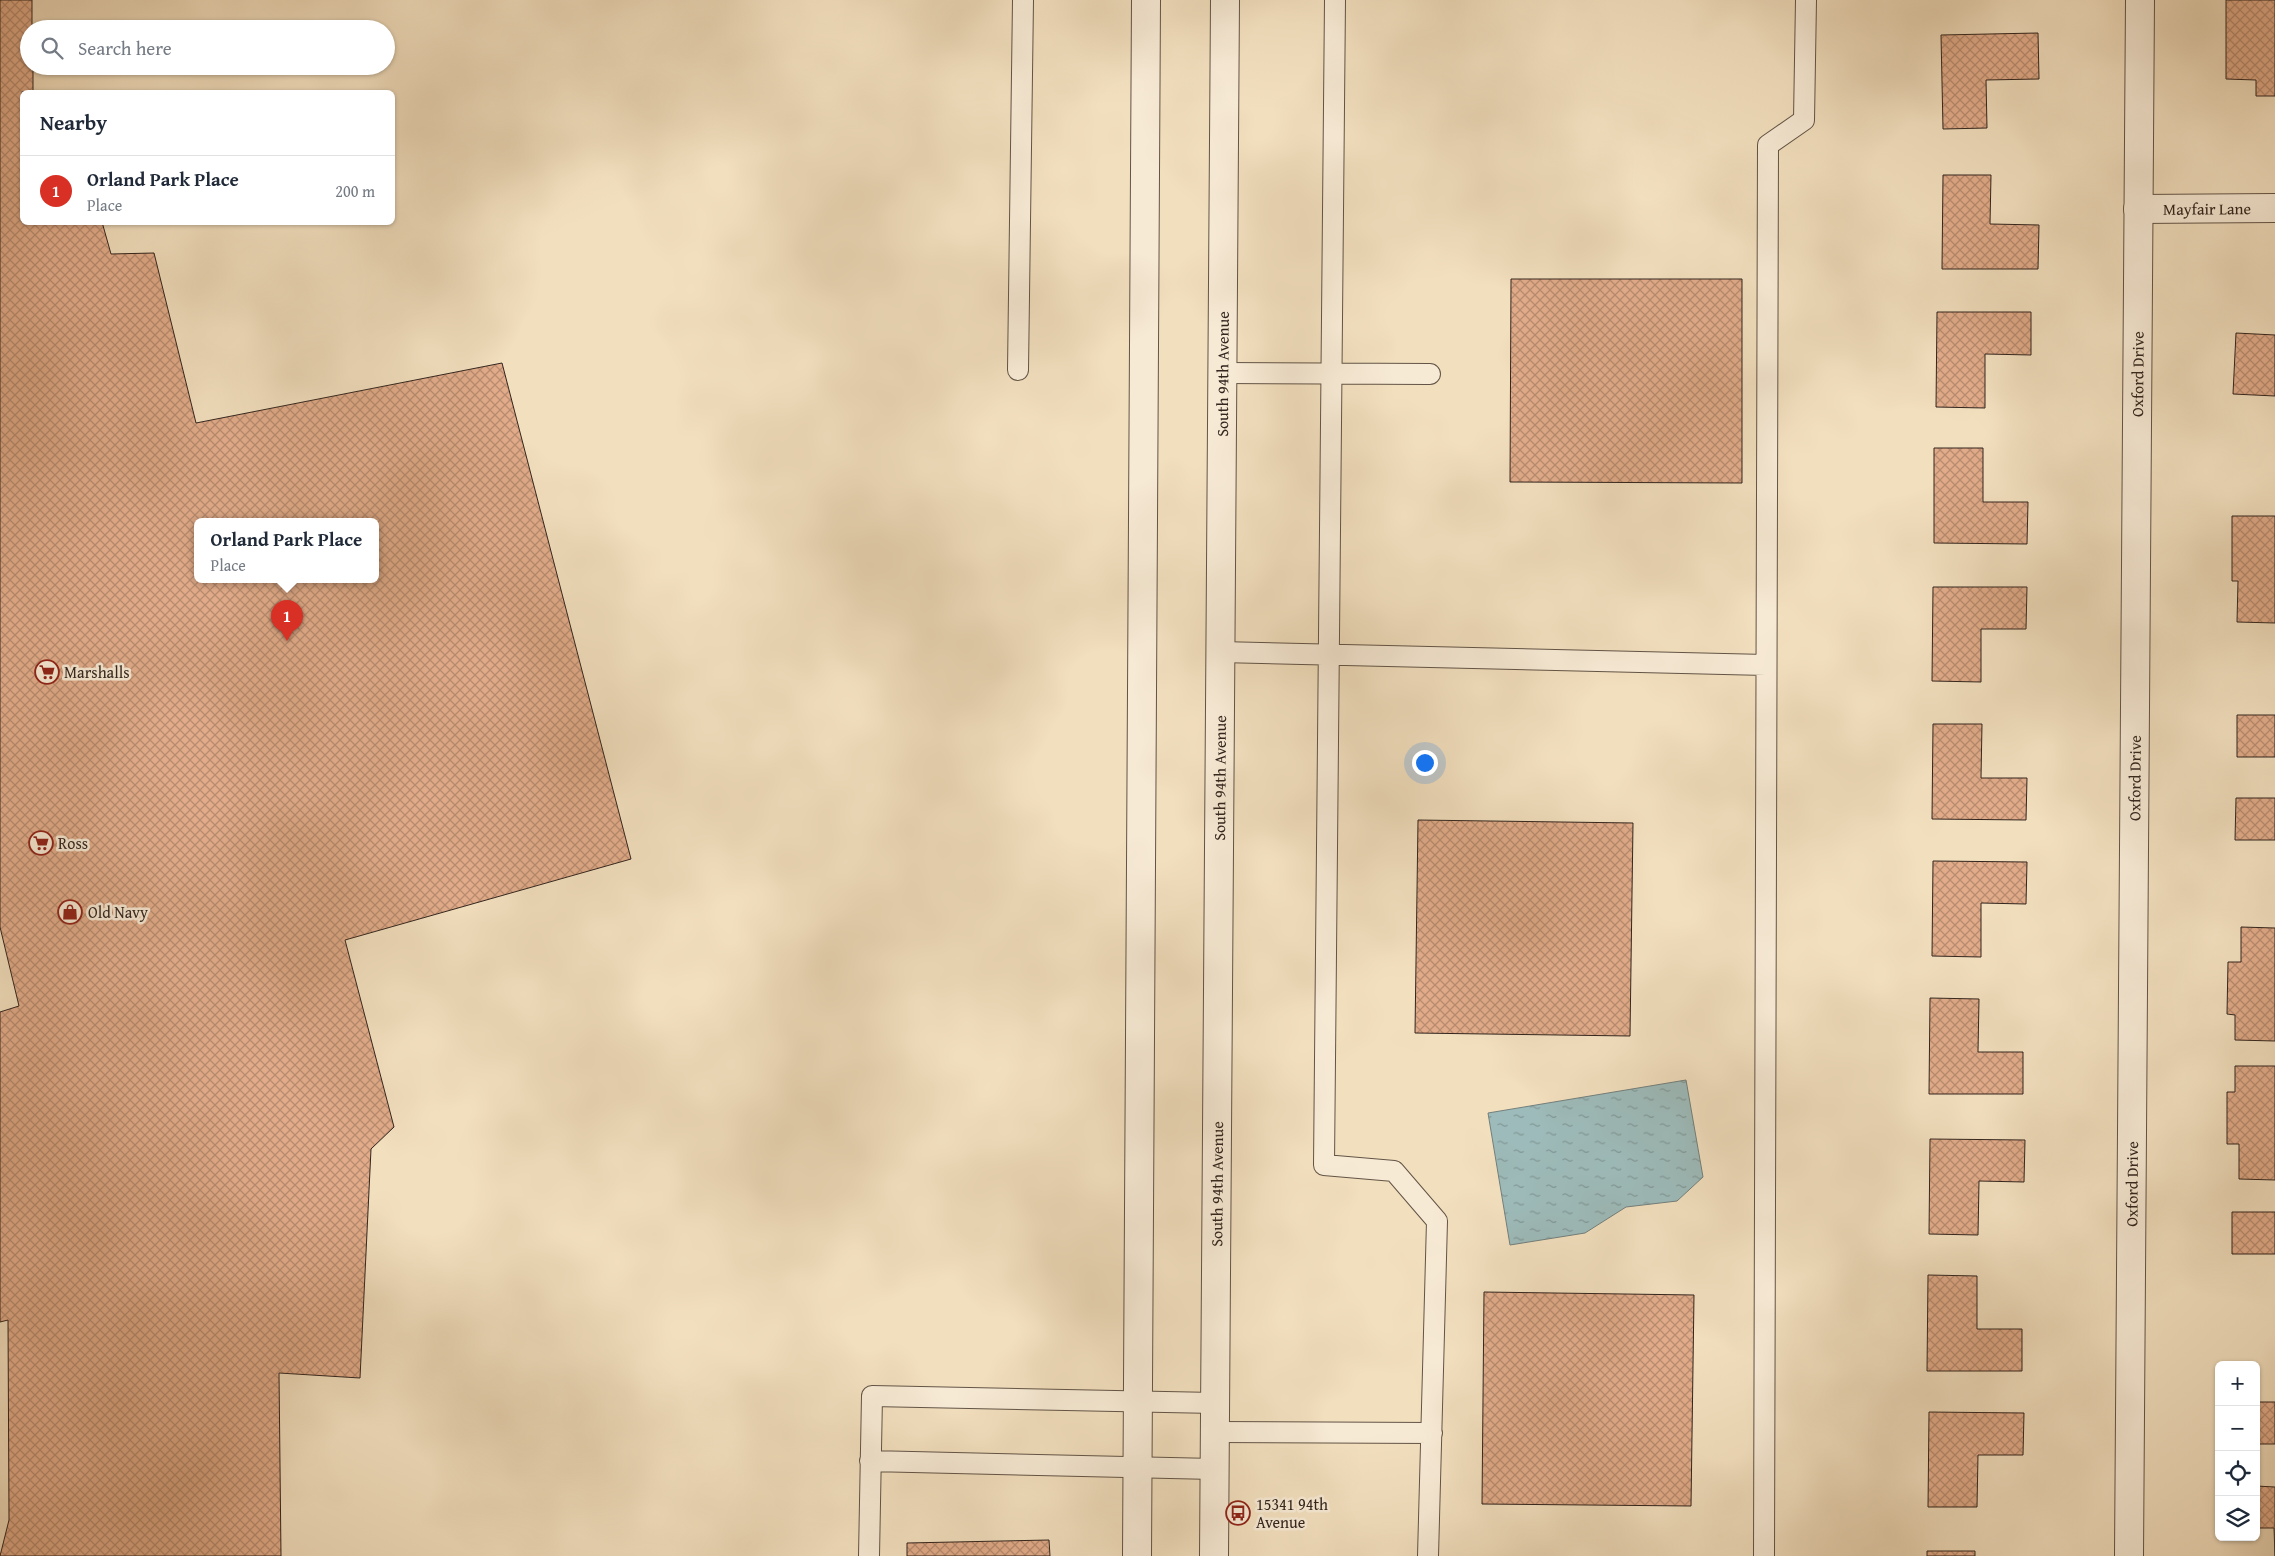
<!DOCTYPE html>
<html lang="en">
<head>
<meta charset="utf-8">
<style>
  :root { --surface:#fff; --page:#f6f6f7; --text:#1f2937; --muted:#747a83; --line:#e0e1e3; --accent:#d93025 }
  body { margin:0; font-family:"Gentium Book Plus",serif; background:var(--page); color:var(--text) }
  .controls { position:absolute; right:15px; bottom:15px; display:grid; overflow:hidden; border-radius:8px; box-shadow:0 1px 4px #0004 }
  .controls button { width:45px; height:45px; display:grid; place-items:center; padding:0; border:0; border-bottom:1px solid var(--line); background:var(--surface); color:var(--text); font:25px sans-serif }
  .you { position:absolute; left:1424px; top:762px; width:18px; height:18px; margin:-12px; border:4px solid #fff; border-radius:50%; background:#1a73e8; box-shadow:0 0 0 8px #1a73e833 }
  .badge { display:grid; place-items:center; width:32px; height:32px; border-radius:50%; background:var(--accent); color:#fff; font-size:16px; font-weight:700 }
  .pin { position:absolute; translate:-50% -41px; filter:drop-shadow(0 1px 2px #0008) }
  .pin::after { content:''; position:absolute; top:26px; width:18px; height:15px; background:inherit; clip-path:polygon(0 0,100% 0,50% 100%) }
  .popup { position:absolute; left:194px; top:518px; width:185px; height:65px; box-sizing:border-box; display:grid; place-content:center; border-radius:8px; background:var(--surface); filter:drop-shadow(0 1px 4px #0005); font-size:16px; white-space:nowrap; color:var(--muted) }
  .popup b { font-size:19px; color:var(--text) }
  .popup::after { content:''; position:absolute; left:50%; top:100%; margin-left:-10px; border:10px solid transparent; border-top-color:var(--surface) }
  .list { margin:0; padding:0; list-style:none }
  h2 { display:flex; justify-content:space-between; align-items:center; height:65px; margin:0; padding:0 20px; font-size:21px }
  h2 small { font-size:16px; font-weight:400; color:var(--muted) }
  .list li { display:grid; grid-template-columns:32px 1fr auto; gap:15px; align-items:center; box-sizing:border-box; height:70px; padding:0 20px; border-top:1px solid var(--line) }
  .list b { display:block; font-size:19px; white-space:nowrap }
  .list p { margin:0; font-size:16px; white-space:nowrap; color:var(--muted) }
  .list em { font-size:16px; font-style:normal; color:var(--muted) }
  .icon { flex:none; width:28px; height:28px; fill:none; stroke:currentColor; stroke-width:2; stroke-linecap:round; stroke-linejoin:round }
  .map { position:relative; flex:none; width:2275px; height:1556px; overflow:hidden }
  .search { position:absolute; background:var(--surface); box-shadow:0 1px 4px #0004; left:20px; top:20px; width:375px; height:55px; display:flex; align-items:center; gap:12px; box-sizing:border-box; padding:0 18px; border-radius:28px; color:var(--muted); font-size:19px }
  .panel { position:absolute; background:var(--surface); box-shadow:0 1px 4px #0004; left:20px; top:90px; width:375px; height:135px; border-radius:8px }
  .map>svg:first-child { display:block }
</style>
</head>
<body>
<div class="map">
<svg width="2275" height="1556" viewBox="0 0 2275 1556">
  <defs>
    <pattern id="water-ripples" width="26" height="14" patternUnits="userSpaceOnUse" patternTransform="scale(1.25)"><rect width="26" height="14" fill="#9dbbba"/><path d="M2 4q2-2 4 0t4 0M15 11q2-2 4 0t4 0" fill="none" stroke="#819897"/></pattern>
    <pattern id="building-cross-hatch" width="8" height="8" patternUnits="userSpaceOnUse" patternTransform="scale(1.25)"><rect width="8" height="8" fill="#e2ac8a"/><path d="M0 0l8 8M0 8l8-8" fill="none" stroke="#b88c70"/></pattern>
  </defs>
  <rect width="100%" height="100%" fill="#f2dfbe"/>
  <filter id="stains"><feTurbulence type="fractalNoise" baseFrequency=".004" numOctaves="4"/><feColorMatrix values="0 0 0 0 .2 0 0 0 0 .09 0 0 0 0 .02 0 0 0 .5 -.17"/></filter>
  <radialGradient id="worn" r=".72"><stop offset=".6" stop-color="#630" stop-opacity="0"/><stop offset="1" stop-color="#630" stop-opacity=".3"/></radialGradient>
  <path fill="url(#water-ripples)" stroke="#727f7c" d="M1686,1080L1703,1177L1677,1201L1626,1207L1585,1233L1510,1245L1488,1113Z"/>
  <path fill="url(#building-cross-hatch)" stroke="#32251e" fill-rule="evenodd" d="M0,0H32V29H29V66H33V92H22V222H102L111,254L154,253L196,423L502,363L631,859L345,940L394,1127L371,1149L360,1378L279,1373L281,1556H0L9,1520L8,1320L0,1322V1012L19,1006L0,927ZM198,522H376V580H198Z
    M2226,0H2275V96H2256V80L2226,79Z
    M2038,33L2039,79L1986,80L1987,128L1943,129L1941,35Z
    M1943,175H1991L1990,224L2039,225L2038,269H1942Z
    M1511,279H1742V483L1510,482Z
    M1937,312H2031V355L1985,354V408L1936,407Z
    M2236,333L2275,335V396L2233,394Z
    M1934,448H1983V502H2028L2027,544L1934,543Z
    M2232,516H2275V623L2237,622L2238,581H2232Z
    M1933,587H2027L2026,629H1981V682L1932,681Z
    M2237,715H2275V757H2237Z
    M1933,724H1982L1981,778H2027L2026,820L1932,819Z
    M2236,798H2275V840H2235Z
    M1418,820L1633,823L1630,1036L1415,1033Z
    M1933,861L2027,862L2026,904L1981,903V957L1932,956Z
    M2241,927L2275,928V1041L2235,1040V1015L2227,1014L2228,962H2241Z
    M1930,998L1979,999L1978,1052H2023V1094H1929Z
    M2235,1066H2275V1180L2239,1179V1144H2227V1092H2235Z
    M1930,1139L2025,1140L2024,1182L1979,1181L1978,1235L1929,1234Z
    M2232,1212H2275V1254H2232Z
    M1928,1275L1977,1276V1329H2022V1371H1927Z
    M1484,1292L1694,1295L1691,1506L1482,1504Z
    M2256,1402H2275V1444H2256Z
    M1929,1412L2024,1413L2023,1455H1978L1977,1507H1928Z
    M2256,1486L2275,1487V1556L2274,1528H2256Z
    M1049,1540L1050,1556H907V1543Z
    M1927,1551H1975V1556H1927Z"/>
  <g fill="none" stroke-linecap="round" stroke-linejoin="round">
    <g stroke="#625446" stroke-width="22">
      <path id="service" d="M1335,0L1324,1165L1394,1171L1437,1221L1428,1556
        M1018,370L1023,0
        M1223,373L1430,374
        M1220,652L1766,665
        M1215,1432L1432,1433
        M870,1461L1214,1469
        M869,1556L872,1396L1215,1403
        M1764,1556L1768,145L1804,120L1806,0"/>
    </g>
    <g stroke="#625446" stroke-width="30">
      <g id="minor">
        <path id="s1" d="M2138,209L2275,208"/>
        <path id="s2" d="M2129,1556L2140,0"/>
      </g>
    </g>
    <g stroke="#625446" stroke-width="30">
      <g id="tertiary">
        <path d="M1137,1556L1146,0"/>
        <path id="s3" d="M1214,1556L1225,0"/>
      </g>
    </g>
    <use href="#service" stroke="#f7ead5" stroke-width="20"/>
    <use href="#minor" stroke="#f7ead5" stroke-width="28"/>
    <use href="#tertiary" stroke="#f7ead5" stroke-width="28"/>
  </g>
  <defs>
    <g id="supermarket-ring" transform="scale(1.25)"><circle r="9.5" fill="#f7ead5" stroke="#8f2418" stroke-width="1.5"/><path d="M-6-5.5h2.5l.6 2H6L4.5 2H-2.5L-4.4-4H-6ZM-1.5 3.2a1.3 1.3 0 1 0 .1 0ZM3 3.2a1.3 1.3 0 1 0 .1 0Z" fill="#8f2418"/></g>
    <g id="shop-ring" transform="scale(1.25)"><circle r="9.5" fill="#f7ead5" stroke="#8f2418" stroke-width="1.5"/><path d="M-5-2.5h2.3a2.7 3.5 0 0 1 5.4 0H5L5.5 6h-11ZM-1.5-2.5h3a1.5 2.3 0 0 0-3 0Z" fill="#8f2418"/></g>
    <g id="bus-ring" transform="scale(1.25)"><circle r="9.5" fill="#f7ead5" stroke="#8f2418" stroke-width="1.5"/><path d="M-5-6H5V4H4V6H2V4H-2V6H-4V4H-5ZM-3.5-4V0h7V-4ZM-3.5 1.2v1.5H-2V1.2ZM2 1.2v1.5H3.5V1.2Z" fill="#8f2418"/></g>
  </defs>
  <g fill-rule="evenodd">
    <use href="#supermarket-ring" x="47" y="672"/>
    <use href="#supermarket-ring" x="41" y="843"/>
    <use href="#shop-ring" x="70" y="912"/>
    <use href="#bus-ring" x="1238" y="1513"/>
  </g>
  <g text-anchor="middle" stroke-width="5" stroke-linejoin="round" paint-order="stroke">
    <g font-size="16" fill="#32251e" stroke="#f7ead5">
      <text dy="6" stroke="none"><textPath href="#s1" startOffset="69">Mayfair Lane</textPath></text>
      <text dy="6" stroke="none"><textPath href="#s3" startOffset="1182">South 94th Avenue</textPath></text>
      <text dy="6" stroke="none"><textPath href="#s2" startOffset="1182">Oxford Drive</textPath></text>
      <text dy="6" stroke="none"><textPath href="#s3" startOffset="778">South 94th Avenue</textPath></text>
      <text dy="6" stroke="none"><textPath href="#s2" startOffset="778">Oxford Drive</textPath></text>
      <text dy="6" stroke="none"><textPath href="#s3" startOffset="372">South 94th Avenue</textPath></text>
      <text dy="6" stroke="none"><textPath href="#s2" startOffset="372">Oxford Drive</textPath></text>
    </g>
    <g font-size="16" fill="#32251e" stroke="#f7ead5" text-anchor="start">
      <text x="64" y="678">Marshalls</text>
      <text x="58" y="849">Ross</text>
      <text x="88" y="918">Old Navy</text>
      <text x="1256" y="1510">15341 94th<tspan x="1256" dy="18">Avenue</tspan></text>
    </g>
  </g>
  <rect width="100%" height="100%" filter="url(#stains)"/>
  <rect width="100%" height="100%" fill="url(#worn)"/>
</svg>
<div class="controls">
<button>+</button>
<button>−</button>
<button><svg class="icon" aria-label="locate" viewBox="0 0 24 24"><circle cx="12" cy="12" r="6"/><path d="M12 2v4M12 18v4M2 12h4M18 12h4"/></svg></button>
<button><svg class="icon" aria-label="layers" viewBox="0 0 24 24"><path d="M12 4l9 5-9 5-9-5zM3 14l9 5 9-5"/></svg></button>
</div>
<div class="you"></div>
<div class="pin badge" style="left:287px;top:641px">1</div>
<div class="popup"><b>Orland Park Place</b>Place</div>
<div class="search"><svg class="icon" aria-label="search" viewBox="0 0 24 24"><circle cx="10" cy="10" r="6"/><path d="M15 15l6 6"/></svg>Search here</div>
<section class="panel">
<h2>Nearby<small></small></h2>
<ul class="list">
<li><span class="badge">1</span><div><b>Orland Park Place</b><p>Place</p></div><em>200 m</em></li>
</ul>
</section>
</div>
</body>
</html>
